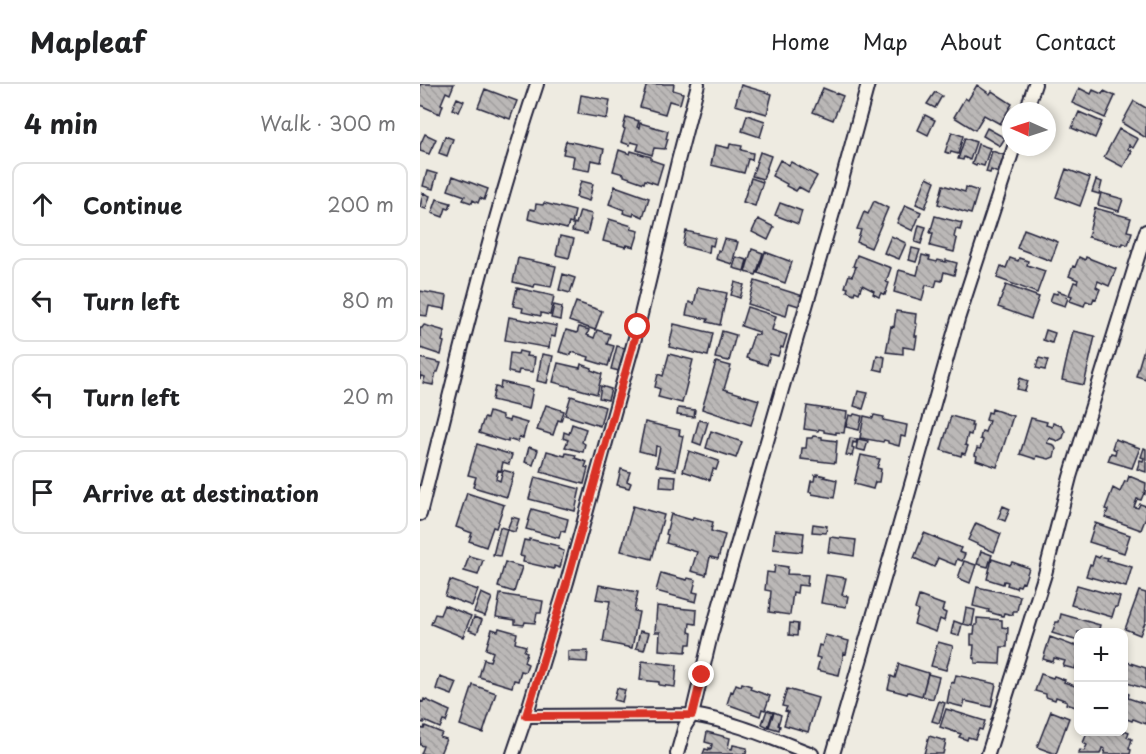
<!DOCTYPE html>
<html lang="en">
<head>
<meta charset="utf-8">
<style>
  :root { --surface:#fff; --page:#f2f2f2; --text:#202124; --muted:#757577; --line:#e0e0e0 }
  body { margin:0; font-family:"Playpen Sans",sans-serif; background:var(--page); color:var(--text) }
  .controls { position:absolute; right:18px; bottom:18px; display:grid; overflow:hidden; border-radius:12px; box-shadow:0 3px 9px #0003 }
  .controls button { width:54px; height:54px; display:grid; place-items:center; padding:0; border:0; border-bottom:2px solid var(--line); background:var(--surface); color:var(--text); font:30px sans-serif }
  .compass { position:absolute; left:582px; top:18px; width:54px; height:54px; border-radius:50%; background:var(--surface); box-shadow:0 3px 9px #0003; rotate:273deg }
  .stop { position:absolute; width:18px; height:18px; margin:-14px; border:4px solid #d93025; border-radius:50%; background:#fff }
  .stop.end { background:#d93025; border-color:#fff; box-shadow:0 2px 6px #0008 }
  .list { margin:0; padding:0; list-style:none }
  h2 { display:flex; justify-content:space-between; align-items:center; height:78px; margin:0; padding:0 24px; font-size:26px }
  h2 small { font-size:20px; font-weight:400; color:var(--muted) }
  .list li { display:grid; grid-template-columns:39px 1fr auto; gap:18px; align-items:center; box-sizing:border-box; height:84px; margin:0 12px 12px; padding:0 12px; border:2px solid var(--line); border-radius:12px }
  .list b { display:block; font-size:22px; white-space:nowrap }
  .list em { font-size:20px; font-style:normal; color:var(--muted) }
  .icon { flex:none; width:33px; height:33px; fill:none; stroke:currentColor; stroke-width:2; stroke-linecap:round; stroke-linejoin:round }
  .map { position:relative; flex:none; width:726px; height:670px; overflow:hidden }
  header { display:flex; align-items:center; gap:36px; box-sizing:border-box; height:84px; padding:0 30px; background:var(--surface); border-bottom:2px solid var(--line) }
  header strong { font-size:28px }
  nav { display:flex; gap:33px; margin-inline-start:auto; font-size:21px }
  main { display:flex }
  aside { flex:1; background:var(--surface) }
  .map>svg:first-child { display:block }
</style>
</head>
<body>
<header>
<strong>Mapleaf</strong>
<nav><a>Home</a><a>Map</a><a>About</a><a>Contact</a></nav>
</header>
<main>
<aside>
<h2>4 min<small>Walk · 300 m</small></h2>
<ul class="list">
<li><svg class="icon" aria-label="ahead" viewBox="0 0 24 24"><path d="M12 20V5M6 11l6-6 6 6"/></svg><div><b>Continue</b></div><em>200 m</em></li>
<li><svg class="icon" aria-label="left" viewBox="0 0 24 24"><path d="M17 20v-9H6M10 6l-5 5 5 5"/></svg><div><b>Turn left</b></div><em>80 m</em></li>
<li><svg class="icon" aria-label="left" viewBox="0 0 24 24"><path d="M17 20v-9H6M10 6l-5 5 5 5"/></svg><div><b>Turn left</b></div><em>20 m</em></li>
<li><svg class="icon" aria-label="arrive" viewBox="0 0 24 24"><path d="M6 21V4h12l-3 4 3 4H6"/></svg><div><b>Arrive at destination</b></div></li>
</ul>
</aside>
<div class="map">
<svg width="726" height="670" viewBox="0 0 726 670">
  <defs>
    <pattern id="building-back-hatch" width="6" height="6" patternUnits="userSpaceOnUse" patternTransform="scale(1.5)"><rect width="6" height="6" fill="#bbb8b7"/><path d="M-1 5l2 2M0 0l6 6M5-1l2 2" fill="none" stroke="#a09e9e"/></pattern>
  </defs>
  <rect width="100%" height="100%" fill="#eeebe1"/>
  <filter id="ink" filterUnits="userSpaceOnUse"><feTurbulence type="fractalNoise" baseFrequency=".0167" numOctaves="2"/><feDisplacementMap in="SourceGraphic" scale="12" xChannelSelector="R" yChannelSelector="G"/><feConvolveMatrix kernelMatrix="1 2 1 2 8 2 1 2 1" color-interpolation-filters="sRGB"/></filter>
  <g filter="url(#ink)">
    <path fill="url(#building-back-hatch)" stroke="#22223b" stroke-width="1.5" d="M0,0H34L30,10L26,8L21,20L23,21L20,30L0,21Z
      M227,0H254L253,6L263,9L260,20L249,17L245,30L220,23Z
      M321,1L352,10L347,30L315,21Z
      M557,1L570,10L572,7L592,20L580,40L564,31L555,46L534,33L545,14L548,16Z
      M403,4L423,12L413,36L393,28Z
      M659,4L671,10L673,6L682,10L684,7L695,12L685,34L652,19Z
      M65,5L97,17L90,35L58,23Z
      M515,8L522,12L515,24L507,20Z
      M161,11L190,16L187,35L158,30Z
      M37,14L44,17L39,28L32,25Z
      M714,17L726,24V54L702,39Z
      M659,28L682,38L675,54L652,44Z
      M327,31L345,37L340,53L322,47Z
      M505,31L515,36L508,51L498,46Z
      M206,33L219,37L217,43L219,44L220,39L248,47L246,55H248L245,65L234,64L232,71L217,66L219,60L211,58L210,61L201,58L205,45L203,44Z
      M567,44L585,54L580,62L563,52Z
      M699,45L718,55L713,64L709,61L708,65L712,67L703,83L684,73Z
      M532,48L543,52L538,70L531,68L530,70L525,68Z
      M5,50L16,55L9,70L0,67V61Z
      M25,52L33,55L27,72L19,69Z
      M545,54L556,58L550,76L544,73L543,76L538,75Z
      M146,57L184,65L181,78L171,76L169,87L152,84L154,72L143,70Z
      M310,60L322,62L321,66L333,69L332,76L328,75L324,89L291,81L295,61L309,64Z
      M558,60L570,64L564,82L557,80L556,82L552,80Z
      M199,66L210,70L211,67L231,73V76L243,80L237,100L225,96L224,99L204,92V90L193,87Z
      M572,67L584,71L578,89L571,86L570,89L566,88Z
      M340,68L351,72L343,95L332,92Z
      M360,76L369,81L371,78L397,92L388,108L379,103L376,107L366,102L367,100L352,92Z
      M646,85L670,94L660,122L636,113Z
      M7,87L17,90L13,105L3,102Z
      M33,92L68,105L64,116L60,114L58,119L53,116L52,119L43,116L45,112L28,106Z
      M507,93L515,97L505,124L496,120Z
      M331,94L343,98L335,122L323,118Z
      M676,96L682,98L679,110L672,108Z
      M161,97L173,100L169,117L156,113Z
      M523,101L545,108L546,103L558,107L551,130L518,120Z
      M195,102L229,114L223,133L214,129L213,132L203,129L204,126L189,120Z
      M3,109L10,112L6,125L0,123Z
      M681,109L703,115L699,127L678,121Z
      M17,115L31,119L29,125L26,124L23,133L12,129Z
      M454,117L468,124L451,164L437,158L441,146L437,145L444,128L448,130Z
      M124,119L155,127L152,140L149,139L147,145L108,135L110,125L115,126L116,120L123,121Z
      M360,119L382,127L378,140L355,131Z
      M485,121L501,128L493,147L477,139Z
      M675,124L711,134L707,147L712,148L708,161L703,159L702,162L668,153Z
      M160,127L172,130L167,150L152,147L154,139L156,140Z
      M515,132L542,139L540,146L536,145L534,153L537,155L534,168L510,162L513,149H510Z
      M189,135L212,142L211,145L219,147L214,163L207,161L206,163L183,157Z
      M338,135L354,143L348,156L332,148Z
      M499,141L506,143L501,160L495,158Z
      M604,145L638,158L631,177L597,164Z
      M266,147L295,154L293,162L290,161L289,169L263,162Z
      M140,152L154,155L149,174L136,171Z
      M471,152L486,159L479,175L464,169Z
      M304,155L318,158L312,180L296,175L298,166L300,167Z
      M492,164L500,166L496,178L489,176Z
      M332,165L343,169L336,191L325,188Z
      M345,168L372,178L365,199L338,189Z
      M437,171L471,184L466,198L469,199L465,211L461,209L459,213L453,210L454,207L442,201L439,209L435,207L434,210L427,207L428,204L425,203L429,191L432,192L436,183L433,182Z
      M502,171L510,173L509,176L517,178L518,176L526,178V176L537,179L534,191L524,188L522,197L517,196L515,203L506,201L502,216L474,208L479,186L497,191Z
      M316,173L327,176L324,187L313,184Z
      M659,173L665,176L666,173L696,185L689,202L678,197L676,203L680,205L676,215L674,214L672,219L666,217L664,222L650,217L652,212L649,211L654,198L657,199L658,196L649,192L653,182L655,183Z
      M98,174L136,182L131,203L115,200L114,203L93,198Z
      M590,174L598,177L599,174L608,177L607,181L625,187L617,209L577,194L581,182L586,184Z
      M143,190L155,194L150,209L139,206Z
      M335,197L383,212L379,222L369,219L366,232L328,220Z
      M315,198L324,201L320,214L311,211Z
      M586,201L619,213L611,235L578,223Z
      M278,203L307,209L300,241L287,238L288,235L266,231L269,218L274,220Z
      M97,204L134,212L130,231L121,229V232L102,228L103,224L93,222Z
      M0,207L27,212L25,225L9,222L7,232L0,231Z
      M638,207L647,210L646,213L648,214L645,222L630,217L633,209L637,210Z
      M156,218L182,227L175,246L149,237Z
      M134,221L142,223L140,236L131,234Z
      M327,223L356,232L352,246L367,251L363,264L361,263L358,272L350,270L347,281L326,274L334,250L339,251V248L321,242Z
      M476,227L496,230L495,239L497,240L495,252H497L495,265L483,263V270L466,268L471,242L474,243Z
      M89,233L137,242L135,253L131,252L129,264L85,256Z
      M254,240L293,249L288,272L249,263Z
      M4,241L25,247L22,257L24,258L21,271L0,264V244H2Z
      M159,243L169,246L167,251L174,254L177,246L190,250L187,260L194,262L188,282L168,276L169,273L152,268L151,271L139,268L146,246L157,249Z
      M626,246L635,249L632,259L623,256Z
      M302,247L316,251L309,277L295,274Z
      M653,247L675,252L664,301L642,296Z
      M726,258V295L716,292Z
      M197,262L205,264L199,287L191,285Z
      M99,267L107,269L106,272L115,273L113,288L99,286L98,290L88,288L90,269L98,270Z
      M122,270L133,272L127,299L117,297Z
      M249,270L273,276L262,319L238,313L240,305L235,303L238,290L243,292Z
      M457,271L465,273L463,287L454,285Z
      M0,274L21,279L18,288H16L13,301L3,299L5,293L1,292L0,295Z
      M619,274L628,276L625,286L616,284Z
      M296,278L311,282L304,305L339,316L331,341L282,325Z
      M138,279L160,284L161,280L172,284L171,286L182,290L177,310L133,298Z
      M600,294L608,297L605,307L597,305Z
      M81,298L113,305L109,325L72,316L75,303L80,304Z
      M181,302L191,305L188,316L179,314Z
      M438,307L448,309L443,325L434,322Z
      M151,312L185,323L180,342L145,331Z
      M126,321L144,327L141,337L138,336L133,351L117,346Z
      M387,322L427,328L424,349L416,348V350L404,348V346L399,345L398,347L384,345Z
      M258,324L275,326L274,333L257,331Z
      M572,325L593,332L577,383L556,376L557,372L555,371L557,364L560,365L563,356L560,355L562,347L565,348L569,337L566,336L568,328L571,329Z
      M69,328L82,332V335L89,337L90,334L107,339L103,354L99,353L97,358L88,355V358L59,349L64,334L67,335Z
      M434,330L442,332L439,346L426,343L429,331L433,332Z
      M454,331L464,333L463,336L487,341L485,353L481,352L479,362L468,359V357L464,356L463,358L440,354L444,332L453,334Z
      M531,332L552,338L551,342H553L551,351L548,350L545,361L548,362L545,370L542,369L541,372L521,366Z
      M611,334L627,338L626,341L632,343L633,339L642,342L645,347L643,354L638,357L629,354L627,359L634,361L636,365L634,373L629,375L617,372L616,375L600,370Z
      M279,336L288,338L281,361L273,358Z
      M225,338L260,346L259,351L263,352L256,386L236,382L240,363L236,362L235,371L219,367Z
      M152,340L166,345L162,358L165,360L163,368L145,363L148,356L143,354L144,348L149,350Z
      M291,347L322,358L316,374L286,364Z
      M393,352L402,353V355L417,357L415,379L381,375L382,364H386L387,354H392Z
      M430,354L437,355L436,359L433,358L432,363L434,364L432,372L426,371Z
      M438,355L448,357L445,367L436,365Z
      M695,355L720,364L712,384L688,377L691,369L695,370L696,366L692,364Z
      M57,360L92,371L89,380L83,378L81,387L78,386L76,395L80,397L83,386L94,389L87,413L53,403L56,393L48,391Z
      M109,363L118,366L113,381L105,378Z
      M724,364L726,365V388L717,385L720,376L723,377L724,374L721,373Z
      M127,367L145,372L146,369L156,371L155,374L167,378L165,383L168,384L164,400L121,388Z
      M269,367L299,377L296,386L293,385L290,396L263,387Z
      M441,371L460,375L457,384L461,385L459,398H455L453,405L434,400Z
      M201,385L210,388L207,397L211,399L209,404L197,401Z
      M397,390L405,392L404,393L417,396L414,414L392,410V408H389L391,397H394L395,391L397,392Z
      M241,391L256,392L255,404L240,403Z
      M709,392L726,399L725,410L724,409L721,416L717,415L714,423L718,424L720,420L726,422V433L721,446L685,433L688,426L685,425L693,404L700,408L705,397L707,398Z
      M115,393L160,405L155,427L109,415Z
      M47,409L84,421L76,444L73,443L66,463L49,457L52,449L36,443Z
      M213,422L244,431L232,475L201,467Z
      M583,422L590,425L585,437L578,434Z
      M112,425L148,435L145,448L141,447L139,454L106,445Z
      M251,430L272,436L273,433L293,438L291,447L305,451L298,475L290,473L286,491L271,487L277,468L246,459L248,451L246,450Z
      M92,433L99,435L95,448L87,446Z
      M556,439L581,450L574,468L548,456Z
      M675,439L710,451L704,469L669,458Z
      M393,440L407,442L406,449L392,448Z
      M80,443L87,445L80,472L73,471Z
      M355,446L384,449L382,468L353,465Z
      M504,449L541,464L539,468L545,470L542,477L537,475L535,481L518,474L514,483L494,474Z
      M410,453L436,456L434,472L408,468Z
      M109,455L139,462L138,465L144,467L140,484L134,482V485L103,478L104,473L100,472L104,456L109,457Z
      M561,467L572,471L568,483L557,480Z
      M49,472L63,476L58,491L44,487Z
      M675,472L679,474L680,472L688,474L687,476L712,483L706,503L666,492L670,480L672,481Z
      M572,475L590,481L592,478L609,484L604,499L602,498L600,502L597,501L596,504L587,501L588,498L584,497L583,500L567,495Z
      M544,477L556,481L550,499L538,494Z
      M85,478L102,483L94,508L78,503Z
      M355,481L368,483L367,490L388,491L387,502L378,501L377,509L373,508L370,531L349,528L351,507L345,506L347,488L354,489Z
      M241,489L267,496L268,494L276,496L273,508L278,509L276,518L236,507Z
      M406,491L426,494L422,511L428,512L426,523L401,519Z
      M30,496L58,506L52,522L25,512Z
      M179,501L218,508L214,527L219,528L212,564L183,558L190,517L176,515Z
      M657,501L700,513L697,523H695L692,533L651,521Z
      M557,503L600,512L597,527H593V531L584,529L583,532L568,528L569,526L553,522Z
      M719,507L726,509V536L720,551L705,545Z
      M61,509L72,514L65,532L54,528Z
      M80,510L123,517L121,529H117L115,539L105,538L104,541L95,540V536L76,533Z
      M499,512L524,521L522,527L526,529L524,537L520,535L516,548L494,540L498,527L495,525Z
      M24,521L51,532L43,553L11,540L15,530L20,531Z
      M237,522L277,526L276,540L270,539L269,548L272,549L271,560H267L266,568L239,566L240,548H235Z
      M546,524L555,526L552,542L543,540Z
      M641,530L680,541L679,545L688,548H658V557L632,549L636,538H639Z
      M54,533L62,536L57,549L49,546Z
      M557,534L582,536V543L588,544L587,563H581L580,580L555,579V574H553L554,561H551V550H554L555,541H557Z
      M534,537L542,540L539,552L531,550Z
      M370,539L378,540L377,552L369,551Z
      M79,544L97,549L95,559L106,562L104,567L107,568L104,578L108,580L105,588L101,587L98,597L94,596L92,603L59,593L64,575L70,577L73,568L66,565L72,545L78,547Z
      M220,547L229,549L224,566L216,564Z
      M405,551L429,557L426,570L424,569L419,591L397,586L400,574L396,573L399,561L402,562Z
      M630,553L654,562V561L658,562V581H656L655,585L643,582L645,577L634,574L633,578L623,575Z
      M518,558L533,562L526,586L511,582Z
      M148,567H168L167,578L148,577Z
      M222,577L257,581L255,603L239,601V598L220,596Z
      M704,577L726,584V605L704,598Z
      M479,580L508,589L502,612L488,608L487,610L468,605L471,592L475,594Z
      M508,590L519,593L513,615L502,612Z
      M621,590L633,594L634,592L645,596L644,598L655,602L656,599L658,600V621H657L656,623L646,620L647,617L636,613L635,616L626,613V610L615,607Z
      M536,591L576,600L571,623L545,617L543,623L527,619L531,598L534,599Z
      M20,593L37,599L32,611L16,605Z
      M322,599L331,602L330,605L350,612L345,626L342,625L340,632L307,620L311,607L313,608L316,600L321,602Z
      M53,601L76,609L63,649L40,641Z
      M197,604L205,606L202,618L194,616Z
      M367,605L398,614L388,648L364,641L368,628L365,627L367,623L362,622Z
      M704,608L709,610L708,614L726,620V640L713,635L712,637L704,634Z
      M4,615L30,627L26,638L23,637L20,644L4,637V639L0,638V617L3,618Z
      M519,617L525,619L519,639L512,637Z
      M526,625L565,637L562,646L559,645L555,655L548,653L547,656L539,653L541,650L520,643Z
      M347,626L353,628L348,643L342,640Z
      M631,627L649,634L636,670L617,663Z
      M354,628L361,631L358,641L360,642L359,646L349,643Z
      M5,642L22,649L20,653L26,655L20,670H1L4,662L0,661V644L4,645Z
      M704,646L709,648L707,653L712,655L709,665L711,666L710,670H684L685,665L682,664L680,670H658L660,666L664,667L667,661L663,659L667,649L670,650L672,648H704Z
      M287,648L310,654L308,664L312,665L313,661L327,664L326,670H283L285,665L289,666V664L291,665L292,660L285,658Z
      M509,652L526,657L523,670H504Z"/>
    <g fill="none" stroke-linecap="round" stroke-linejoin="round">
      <g stroke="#22223b" stroke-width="16">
        <path id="street" d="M606,27L615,0
          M0,430C36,286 70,141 117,0
          M106,632L272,631C313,637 353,655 392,670
          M93,670L106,632L147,498L218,243L258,77L278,0
          M257,670L265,642L272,631L291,551L415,122L448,0
          M413,670L479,443L538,235L594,63
          M568,670L625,490L650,393L726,147"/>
      </g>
      <use href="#street" stroke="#f7f3e8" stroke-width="12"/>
    </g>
  </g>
  <g fill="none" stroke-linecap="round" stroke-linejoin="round" filter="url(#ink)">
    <path stroke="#d93025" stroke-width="8" d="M218,243L147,498L106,632L272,631L282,591"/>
  </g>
</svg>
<div class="controls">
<button>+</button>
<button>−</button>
</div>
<svg class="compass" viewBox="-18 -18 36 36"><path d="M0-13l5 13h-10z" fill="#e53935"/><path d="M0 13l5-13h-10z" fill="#757577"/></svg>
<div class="stop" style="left:218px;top:243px"></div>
<div class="stop end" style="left:282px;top:591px"></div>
</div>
</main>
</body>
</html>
